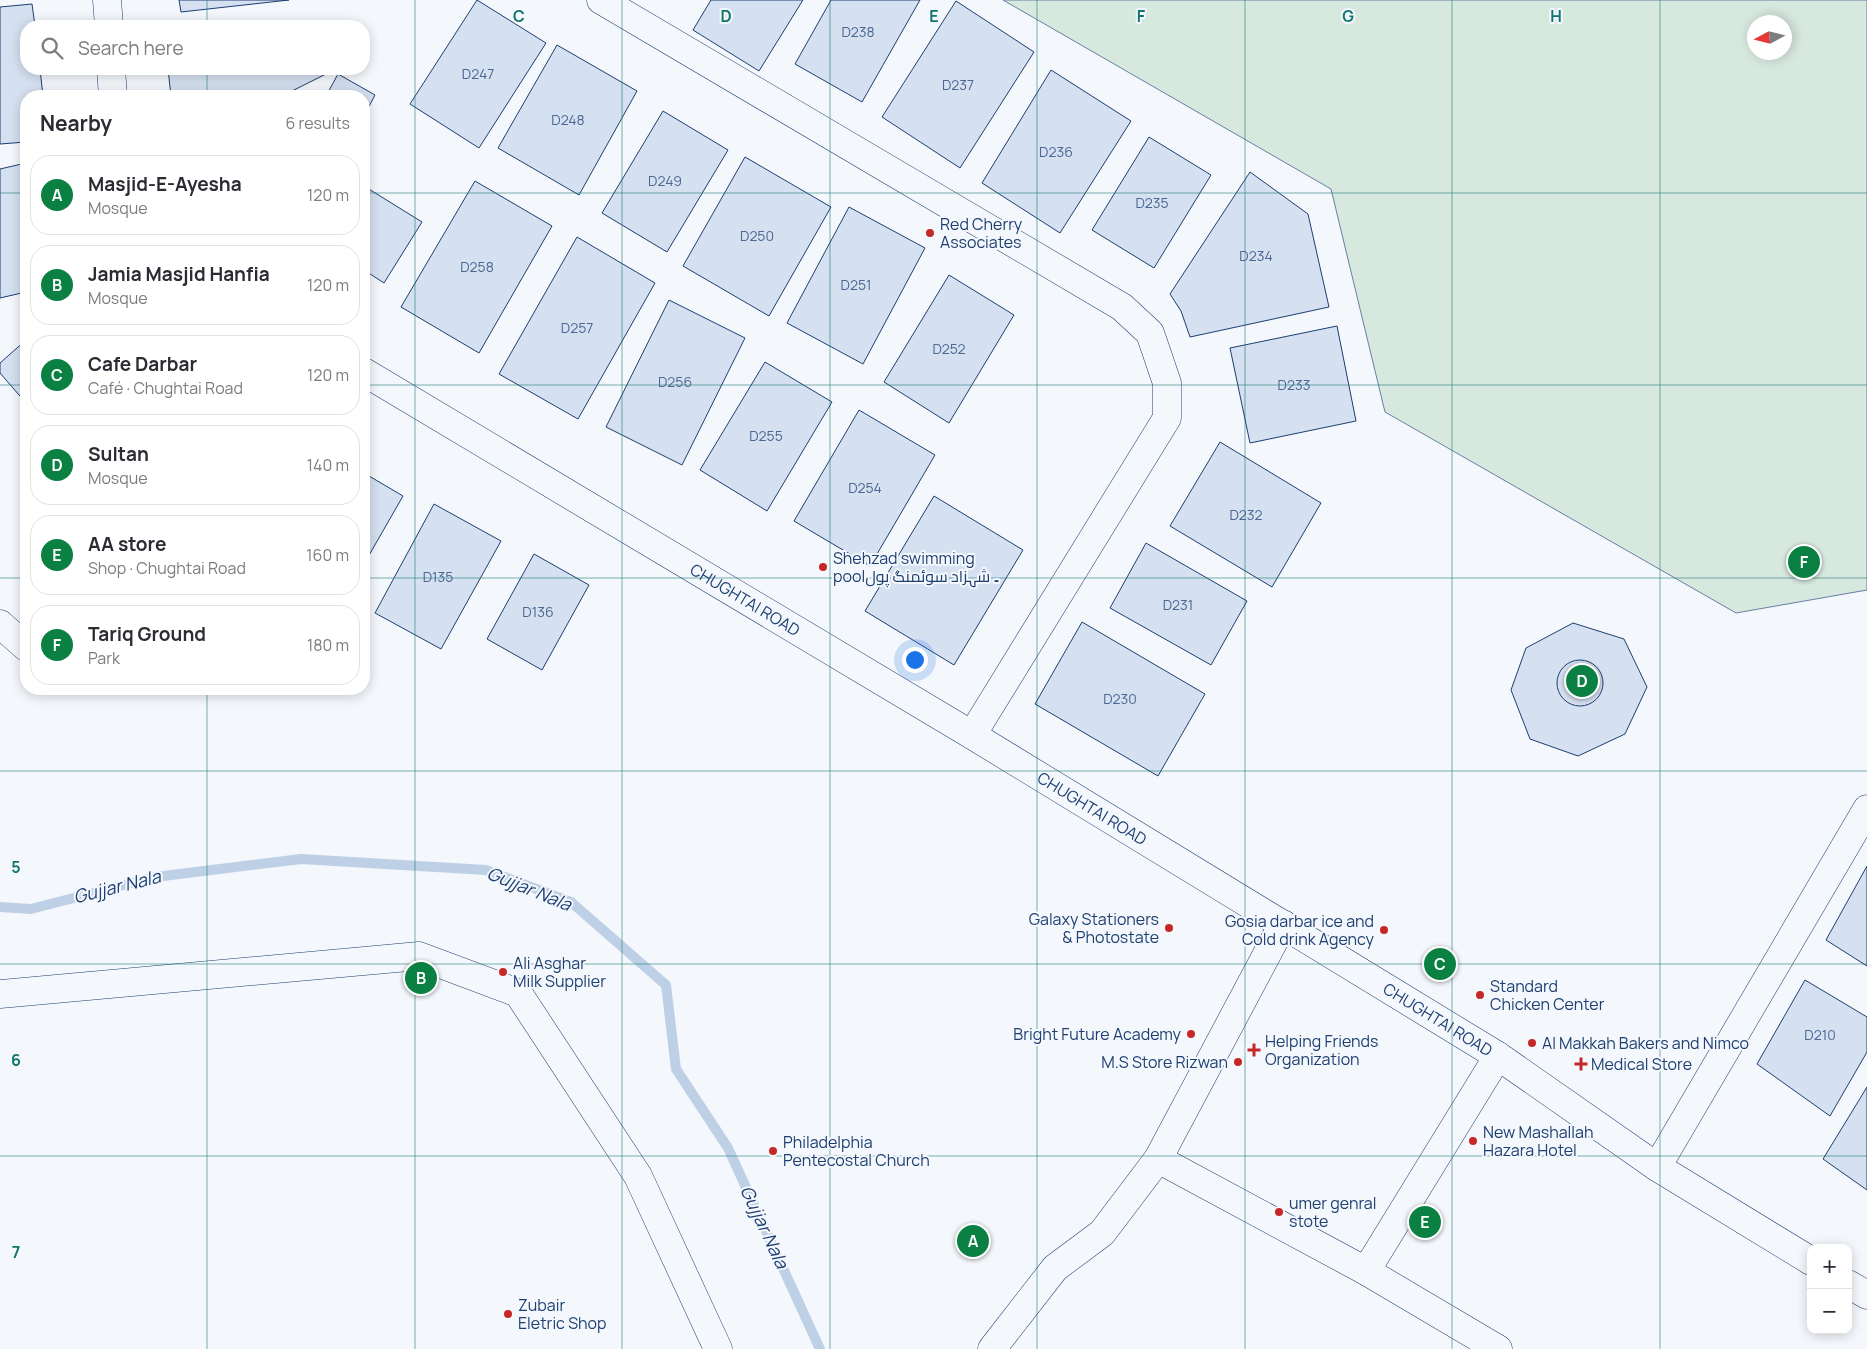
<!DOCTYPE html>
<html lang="en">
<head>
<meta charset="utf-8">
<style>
  :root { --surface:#fff; --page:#f2f2f3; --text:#2b2b33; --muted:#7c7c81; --line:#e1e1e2; --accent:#0b8043 }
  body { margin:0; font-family:Manrope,Cairo,sans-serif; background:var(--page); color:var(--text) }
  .controls { position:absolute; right:15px; bottom:15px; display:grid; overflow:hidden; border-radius:10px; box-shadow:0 2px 12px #0003 }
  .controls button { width:45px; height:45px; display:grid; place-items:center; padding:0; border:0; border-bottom:1px solid var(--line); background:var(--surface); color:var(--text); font:25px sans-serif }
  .compass { position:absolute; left:1747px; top:15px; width:45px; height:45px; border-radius:50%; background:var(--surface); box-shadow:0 2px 12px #0003; rotate:263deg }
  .you { position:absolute; left:914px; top:659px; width:18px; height:18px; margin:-12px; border:4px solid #fff; border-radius:50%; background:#1a73e8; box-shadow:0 0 0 8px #1a73e833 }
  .badge { display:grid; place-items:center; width:32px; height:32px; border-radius:50%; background:var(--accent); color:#fff; font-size:16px; font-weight:700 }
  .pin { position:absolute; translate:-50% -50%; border:2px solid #fff; box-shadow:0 1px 5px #0006 }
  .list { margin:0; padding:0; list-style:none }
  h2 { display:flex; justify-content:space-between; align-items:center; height:65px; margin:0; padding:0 20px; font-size:21px }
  h2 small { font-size:16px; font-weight:400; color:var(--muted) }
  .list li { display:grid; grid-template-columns:32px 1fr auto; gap:15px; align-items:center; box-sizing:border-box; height:80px; margin:0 10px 10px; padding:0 10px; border:1px solid var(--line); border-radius:20px }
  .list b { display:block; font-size:19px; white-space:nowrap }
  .list p { margin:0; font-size:16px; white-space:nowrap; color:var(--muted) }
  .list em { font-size:16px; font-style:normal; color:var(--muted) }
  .icon { flex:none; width:28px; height:28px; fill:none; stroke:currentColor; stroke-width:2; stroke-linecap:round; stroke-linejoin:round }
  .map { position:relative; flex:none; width:1867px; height:1349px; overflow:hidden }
  .search { position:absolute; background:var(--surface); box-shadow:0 2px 12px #0003; left:20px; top:20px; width:350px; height:55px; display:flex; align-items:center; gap:12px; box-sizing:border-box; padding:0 18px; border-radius:20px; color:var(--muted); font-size:19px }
  .panel { position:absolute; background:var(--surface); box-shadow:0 2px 12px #0003; left:20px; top:90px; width:350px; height:605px; border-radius:20px }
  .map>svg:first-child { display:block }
</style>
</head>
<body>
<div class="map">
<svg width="1867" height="1349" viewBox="0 0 1867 1349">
  <rect width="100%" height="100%" fill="#f4f7fb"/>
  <path fill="#d7e8df" stroke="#687fa3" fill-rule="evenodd" d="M1003,0H1867V590L1736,613L1385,412L1331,189ZM1754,22H1784V52H1754Z"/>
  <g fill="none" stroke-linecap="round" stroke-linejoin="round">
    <path stroke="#bed0e5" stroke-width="10" d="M0,907L31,909L155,877L301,859L486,870L571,902L666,985L676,1069L728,1148L820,1349"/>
  </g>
  <path fill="#d5e0f0" stroke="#1d3f73" d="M179,0H289L181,12Z
    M477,0L546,43L479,148L410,104Z
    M711,0H803L759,71L693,30Z
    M831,0H920L862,102L795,64Z
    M956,1L1034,52L960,168L882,117Z
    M32,4L35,26H26V69H40L43,96H26V142L0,144V7Z
    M557,45L637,91L579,195L498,148Z
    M168,69H334V70L282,96H171Z
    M1051,70L1131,121L1060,233L982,183Z
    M338,74L375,95L364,116V96H326Z
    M663,111L728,150L667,252L602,213Z
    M1149,137L1211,175L1154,268L1092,230Z
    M745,157L831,207L769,316L683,266Z
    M26,163V292L0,298V169Z
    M1250,172L1308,214L1329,307L1190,337L1181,311L1170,294Z
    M475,181L552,226L479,353L401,307Z
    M364,186L422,222L384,283L364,270Z
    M849,207L925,248L863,364L787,323Z
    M577,237L655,283L578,419L499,374Z
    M949,275L1014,315L949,423L884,382Z
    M669,300L745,338L682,465L606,427Z
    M1337,326L1356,421L1250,443L1230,348Z
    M26,340V403L0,373V363Z
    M765,362L832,402L767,511L700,470Z
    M859,410L935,455L870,566L794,521Z
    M1220,442L1321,503L1272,587L1170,526Z
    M364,473L403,496L364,564Z
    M934,496L1023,550L954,665L865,611Z
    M434,504L501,541L441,649L375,613Z
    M1146,543L1247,601L1211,665L1110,608Z
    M534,554L589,585L542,670L487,639Z
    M1082,622L1205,694L1158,776L1035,704Z
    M1573,623L1624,639L1647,687L1625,734L1578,756L1530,739L1511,690L1526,648Z
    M1557 683a23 23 0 1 1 46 0a23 23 0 1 1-46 0Z
    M1867,866V966L1826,940Z
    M1805,980L1867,1017V1052L1830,1116L1757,1064Z
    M1867,1087V1190L1823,1159Z"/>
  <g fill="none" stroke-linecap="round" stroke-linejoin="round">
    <g stroke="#1d3f73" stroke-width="29">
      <g id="minor">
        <path d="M107,0L109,26"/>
        <path d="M601,0L1122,307L1150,333L1167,383V418L972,735"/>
        <path d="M111,69L113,96"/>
        <path id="s1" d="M364,372L972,735L1498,1056L1657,1167L1811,1261"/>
        <path d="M0,624L26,647"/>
        <path d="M0,994L419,956L518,993L638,1176L718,1349"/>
        <path d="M1158,1159L1366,1271"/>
        <path d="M1657,1167L1867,809"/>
        <path d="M1848,1284L1867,1295"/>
        <path d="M992,1349L1055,1268L1102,1233L1158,1159L1283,924"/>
        <path d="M1498,1349L1366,1271L1498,1056"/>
      </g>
    </g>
    <use href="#minor" stroke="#f4f7fb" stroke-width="28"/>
  </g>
  <path fill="none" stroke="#0f766e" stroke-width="1" stroke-opacity="0.55" d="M207,0V26M415,0V1349M622,0V1349M830,0V1349M1037,0V1349M1245,0V1349M1452,0V1349M1660,0V1349M207,69V96M0,193H26M364,193H1867M0,385H26M364,385H1867M0,578H26M364,578H1867M207,689V1349M0,771H1867M0,964H1867M0,1156H1867"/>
  <g fill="#c62828" stroke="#f4f7fb" stroke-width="2">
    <circle cx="930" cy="233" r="5"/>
    <circle cx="823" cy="567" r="5"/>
    <circle cx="1169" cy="928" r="5"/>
    <circle cx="1384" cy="930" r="5"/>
    <circle cx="503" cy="972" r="5"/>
    <circle cx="1480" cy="995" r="5"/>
    <circle cx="1191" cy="1034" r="5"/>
    <circle cx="1532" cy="1043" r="5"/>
    <path d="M1251.5 1042.5h5v5h5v5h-5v5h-5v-5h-5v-5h5z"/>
    <circle cx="1238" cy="1062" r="5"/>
    <path d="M1578.5 1056.5h5v5h5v5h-5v5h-5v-5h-5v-5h5z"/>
    <circle cx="1473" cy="1141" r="5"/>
    <circle cx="773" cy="1151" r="5"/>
    <circle cx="1279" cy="1212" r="5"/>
    <circle cx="508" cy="1314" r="5"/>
  </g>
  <g text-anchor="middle" stroke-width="4" stroke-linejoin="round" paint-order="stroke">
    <g font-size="14" fill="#4b6792">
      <text x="858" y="37">D238</text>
      <text x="478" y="79">D247</text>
      <text x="958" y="90">D237</text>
      <text x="568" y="125">D248</text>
      <text x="1056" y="157">D236</text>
      <text x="665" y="186">D249</text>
      <text x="1152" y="208">D235</text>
      <text x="757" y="241">D250</text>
      <text x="1256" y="261">D234</text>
      <text x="477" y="272">D258</text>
      <text x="856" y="290">D251</text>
      <text x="577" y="333">D257</text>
      <text x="949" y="354">D252</text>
      <text x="675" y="387">D256</text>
      <text x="1294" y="390">D233</text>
      <text x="766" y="441">D255</text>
      <text x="865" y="493">D254</text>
      <text x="1246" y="520">D232</text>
      <text x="438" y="582">D135</text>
      <text x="1178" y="610">D231</text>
      <text x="538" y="617">D136</text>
      <text x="1120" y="704">D230</text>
      <text x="1820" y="1040">D210</text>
    </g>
    <g font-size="16" fill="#1d3f73" stroke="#f4f7fb" text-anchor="start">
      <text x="940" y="230">Red Cherry<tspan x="940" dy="18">Associates</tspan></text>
      <text x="833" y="564">Shehzad swimming<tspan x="833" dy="18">pool۔ شہزاد سوئمنگ پول</tspan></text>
      <text x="1159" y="925" text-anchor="end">Galaxy Stationers<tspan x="1159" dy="18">&amp; Photostate</tspan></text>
      <text x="1374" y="927" text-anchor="end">Gosia darbar ice and<tspan x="1374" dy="18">Cold drink Agency</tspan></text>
      <text x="513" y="969">Ali Asghar<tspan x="513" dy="18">Milk Supplier</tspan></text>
      <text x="1490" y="992">Standard<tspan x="1490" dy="18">Chicken Center</tspan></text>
      <text x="1181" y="1040" text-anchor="end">Bright Future Academy</text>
      <text x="1265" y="1047">Helping Friends<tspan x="1265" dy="18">Organization</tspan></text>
      <text x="1542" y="1049">Al Makkah Bakers and Nimco</text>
      <text x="1228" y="1068" text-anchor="end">M.S Store Rizwan</text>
      <text x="1591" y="1070">Medical Store</text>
      <text x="1483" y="1138">New Mashallah<tspan x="1483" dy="18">Hazara Hotel</tspan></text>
      <text x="783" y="1148">Philadelphia<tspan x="783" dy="18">Pentecostal Church</tspan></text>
      <text x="1289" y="1209">umer genral<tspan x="1289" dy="18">stote</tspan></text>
      <text x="518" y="1311">Zubair<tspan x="518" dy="18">Eletric Shop</tspan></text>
    </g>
    <g font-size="16" fill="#1d3f73" stroke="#f4f7fb">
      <text dy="6" stroke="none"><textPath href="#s1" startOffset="444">CHUGHTAI ROAD</textPath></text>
      <text dy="6" stroke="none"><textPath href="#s1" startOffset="849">CHUGHTAI ROAD</textPath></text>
      <text dy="6" stroke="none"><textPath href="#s1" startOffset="1254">CHUGHTAI ROAD</textPath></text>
    </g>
    <g font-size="18" font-style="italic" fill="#1d3f73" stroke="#f4f7fb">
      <text transform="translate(117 887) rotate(-14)" y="6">Gujjar Nala</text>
      <text transform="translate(529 889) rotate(22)" y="6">Gujjar Nala</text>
      <text transform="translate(764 1227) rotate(65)" y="6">Gujjar Nala</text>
    </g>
  </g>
  <g font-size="16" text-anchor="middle" font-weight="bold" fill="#0f766e" stroke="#f4f7fb" stroke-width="4" stroke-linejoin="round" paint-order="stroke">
    <text x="519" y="22">C</text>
    <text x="726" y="22">D</text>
    <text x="934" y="22">E</text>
    <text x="1141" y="22">F</text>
    <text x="1348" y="22">G</text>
    <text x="1556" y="22">H</text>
    <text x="16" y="873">5</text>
    <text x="16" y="1066">6</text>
    <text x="16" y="1258">7</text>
  </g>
</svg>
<div class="controls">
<button>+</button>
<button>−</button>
</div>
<svg class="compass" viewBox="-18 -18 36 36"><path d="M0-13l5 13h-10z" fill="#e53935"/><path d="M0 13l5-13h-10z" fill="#7c7c81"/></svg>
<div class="you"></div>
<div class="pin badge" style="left:973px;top:1241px">A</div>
<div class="pin badge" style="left:421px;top:978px">B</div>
<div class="pin badge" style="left:1440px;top:964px">C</div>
<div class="pin badge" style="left:1582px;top:681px">D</div>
<div class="pin badge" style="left:1425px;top:1222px">E</div>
<div class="pin badge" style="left:1804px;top:562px">F</div>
<div class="search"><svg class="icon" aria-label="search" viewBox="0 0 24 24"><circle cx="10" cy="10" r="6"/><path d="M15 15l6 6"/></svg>Search here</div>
<section class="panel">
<h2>Nearby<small>6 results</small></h2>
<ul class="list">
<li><span class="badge">A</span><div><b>Masjid-E-Ayesha</b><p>Mosque</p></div><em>120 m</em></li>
<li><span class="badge">B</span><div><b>Jamia Masjid Hanfia</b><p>Mosque</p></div><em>120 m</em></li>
<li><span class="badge">C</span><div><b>Cafe Darbar</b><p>Café · Chughtai Road</p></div><em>120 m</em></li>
<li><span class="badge">D</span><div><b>Sultan</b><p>Mosque</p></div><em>140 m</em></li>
<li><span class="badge">E</span><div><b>AA store</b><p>Shop · Chughtai Road</p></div><em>160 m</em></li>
<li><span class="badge">F</span><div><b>Tariq Ground</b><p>Park</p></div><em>180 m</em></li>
</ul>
</section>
</div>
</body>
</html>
